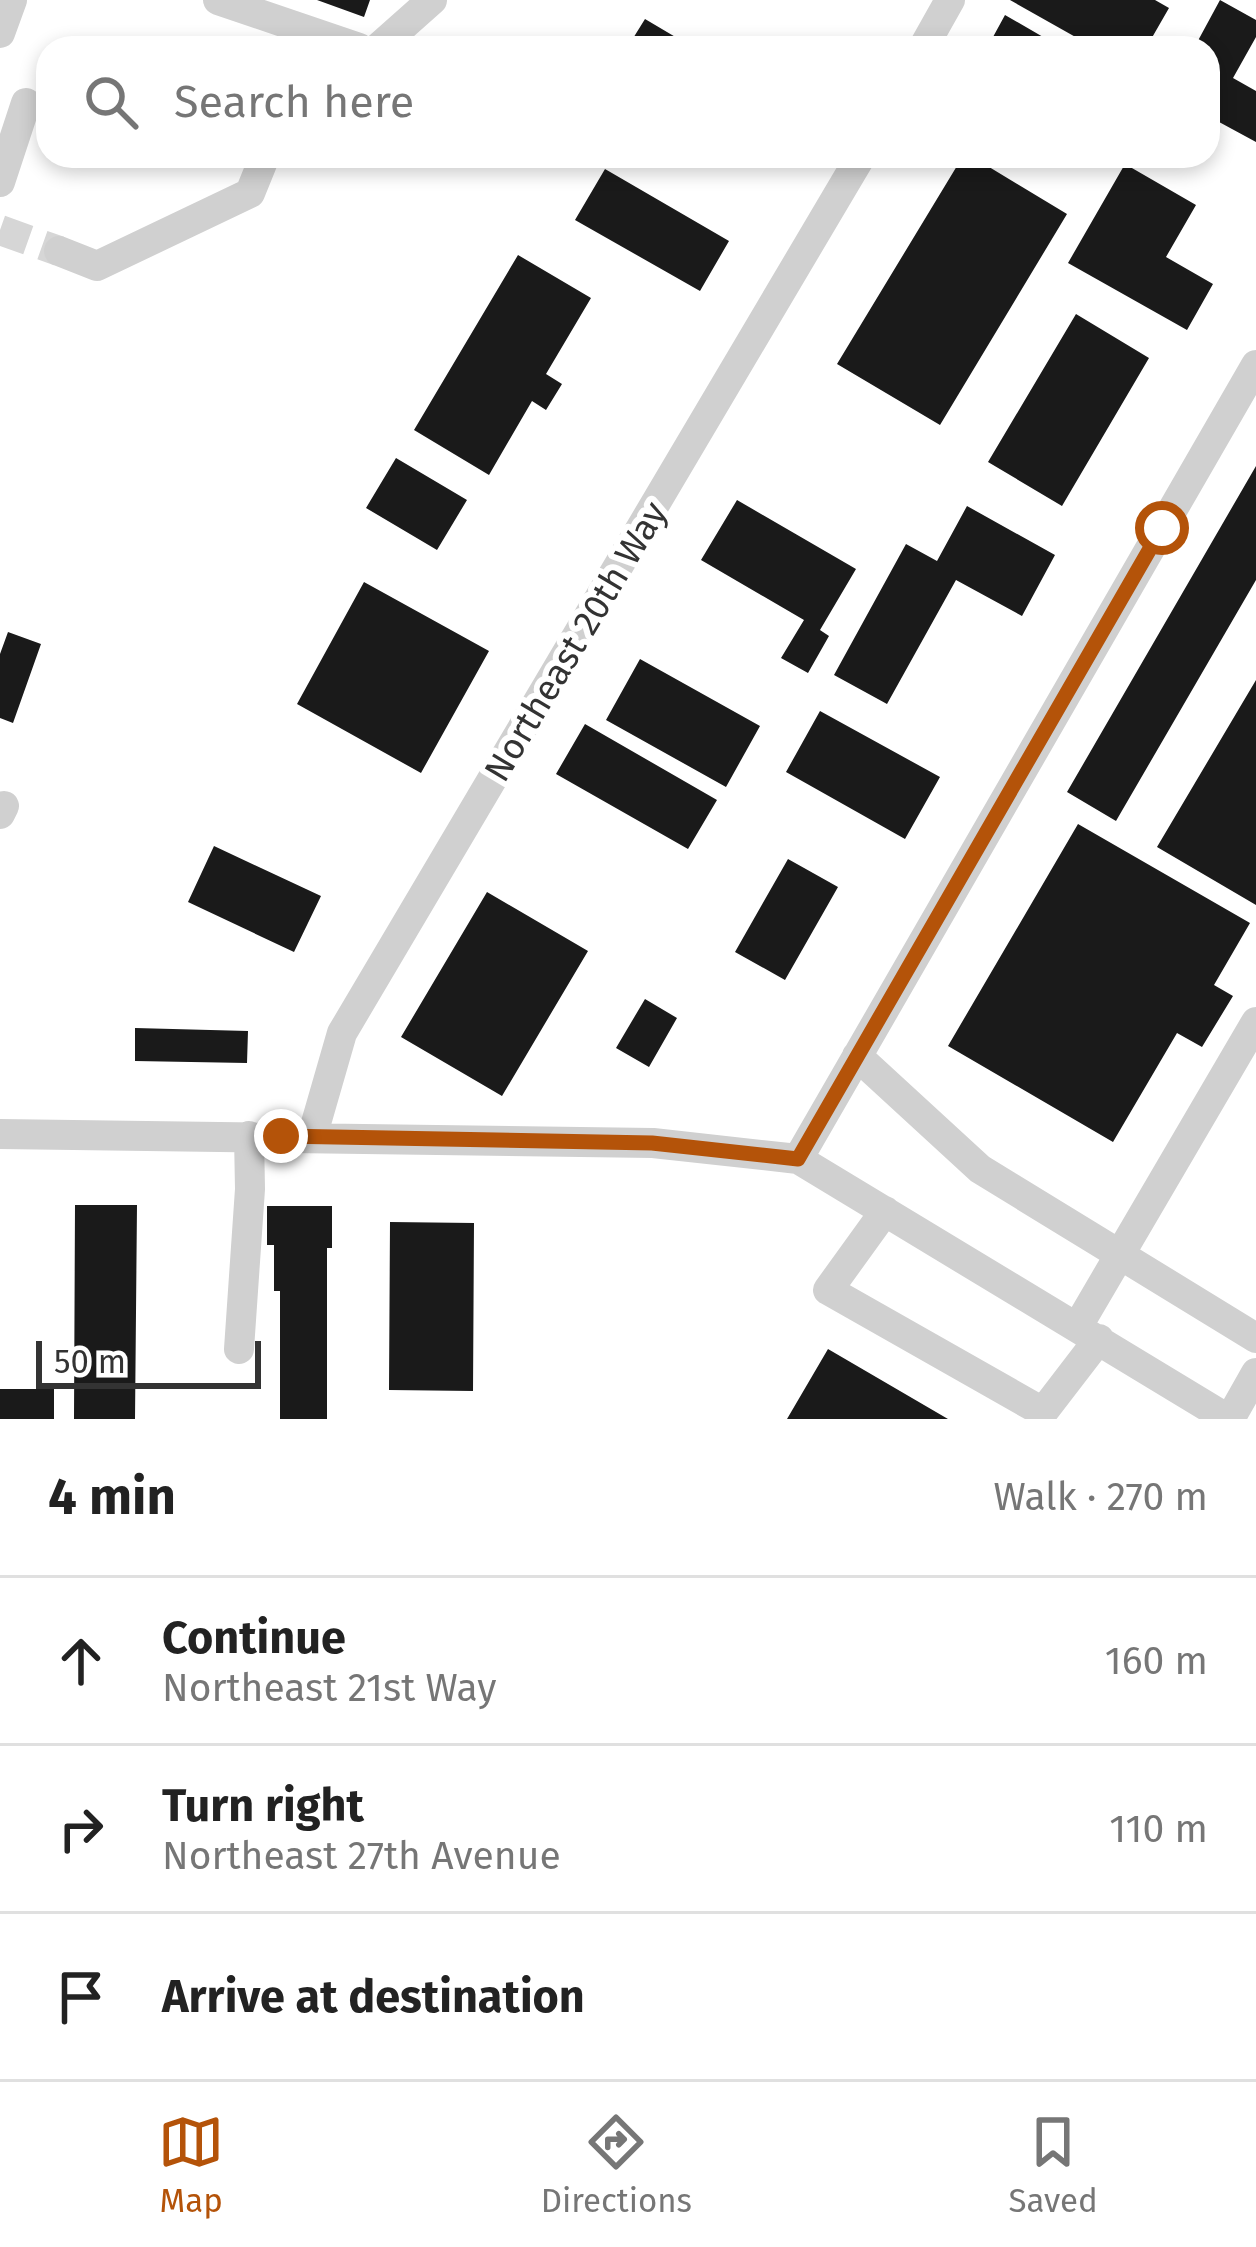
<!DOCTYPE html>
<html lang="en">
<head>
<meta charset="utf-8">
<style>
  :root { --surface:#fff; --page:#f6f6f6; --text:#222; --muted:#767676; --line:#e0e0e0; --accent:#b45309 }
  body { margin:0; font-family:"Fira Sans",sans-serif; background:var(--page); color:var(--text) }
  .scale { position:absolute; left:36px; bottom:30px; width:225px; box-sizing:border-box; padding-left:12px; border:6px solid #333; border-top:0; font-size:33px; line-height:42px; white-space:nowrap; color:#333; -webkit-text-stroke:9px #fff; paint-order:stroke }
  .stop { position:absolute; width:36px; height:36px; margin:-27px; border:9px solid #b45309; border-radius:50%; background:#fff }
  .stop.end { background:#b45309; border-color:#fff; box-shadow:0 3px 12px #0008 }
  .list { margin:0; padding:0; list-style:none }
  h2 { display:flex; justify-content:space-between; align-items:center; height:156px; margin:0; padding:0 48px; font-size:51px }
  h2 small { font-size:39px; font-weight:400; color:var(--muted) }
  .list li { display:grid; grid-template-columns:78px 1fr auto; gap:36px; align-items:center; box-sizing:border-box; height:168px; padding:0 48px; border-top:3px solid var(--line) }
  .list b { display:block; font-size:45px; white-space:nowrap }
  .list p { margin:0; font-size:39px; white-space:nowrap; color:var(--muted) }
  .list em { font-size:39px; font-style:normal; color:var(--muted) }
  .icon { flex:none; width:66px; height:66px; fill:none; stroke:currentColor; stroke-width:2; stroke-linecap:round; stroke-linejoin:round }
  .map { position:relative; flex:none; width:1256px; height:1419px; overflow:hidden }
  .search { position:absolute; background:var(--surface); box-shadow:0 6px 18px #0003; left:36px; right:36px; top:36px; height:132px; display:flex; align-items:center; gap:30px; box-sizing:border-box; padding:0 42px; border-radius:36px; color:var(--muted); font-size:45px }
  .sheet { height:660px; background:var(--surface) }
  nav { display:flex; justify-content:space-around; align-items:center; box-sizing:border-box; height:168px; border-top:3px solid var(--line); background:var(--surface); font-size:33px; color:var(--muted) }
  nav a { display:grid; justify-items:center; gap:6px }
  nav .on { color:var(--accent) }
  .map>svg:first-child { display:block }
</style>
</head>
<body>
<div class="map">
<svg width="1256" height="1419" viewBox="0 0 1256 1419">
  <rect width="100%" height="100%" fill="#fff"/>
  <path fill="#1a1a1a" d="M317,0H370L364,17Z
    M1010,0H1155L1169,8L1146,48H1095Z
    M1220,0L1256,20V37L1233,78L1256,91V142L1208,116V48H1194Z
    M1005,15L1062,48H987Z
    M645,19L694,48H627Z
    M963,156H971L1067,214L940,425L837,364Z
    M1125,164L1196,205L1166,257L1213,284L1187,330L1068,263Z
    M605,169L729,241L700,291L575,220Z
    M518,255L591,298L546,374L562,384L546,410L532,401L489,475L414,430Z
    M1076,314L1149,358L1062,506L988,462Z
    M396,458L467,500L437,550L366,508Z
    M1256,466V580L1116,821L1067,792Z
    M737,500L856,569L820,630L829,636L808,673L781,658L804,620L701,560Z
    M967,506L1055,555L1022,616L956,580L887,704L834,675L906,544L937,561Z
    M364,582L489,651L421,773L297,704Z
    M8,632L41,644L13,723L0,718V654Z
    M640,659L760,726L726,787L606,720Z
    M1256,680V905L1157,847Z
    M820,711L940,777L905,839L786,772Z
    M585,724L717,800L688,849L556,774Z
    M1078,824L1250,923L1214,985L1233,996L1202,1047L1177,1033L1113,1142L948,1046Z
    M214,846L321,896L294,952L188,902Z
    M788,859L838,887L785,980L735,952Z
    M487,892L588,951L502,1096L401,1037Z
    M645,999L677,1018L649,1067L616,1048Z
    M135,1028L248,1031L247,1063L135,1061Z
    M75,1205H137L135,1419H74Z
    M267,1206H332V1248H327V1419H280V1291H274V1245H267Z
    M390,1222L474,1223L473,1391L389,1390Z
    M828,1349L948,1419H787Z
    M0,1389H54V1419H0Z"/>
  <g fill="none" stroke-linecap="round" stroke-linejoin="round">
    <path stroke="#d6d6d6" stroke-width="30" stroke-dasharray="30 15" stroke-linecap="butt" d="M43,106H48
      M0,230L59,251"/>
    <path stroke="#d0d0d0" stroke-width="30" d="M218,0L359,48
      M0,33L12,0
      M378,48L432,0
      M923,48L950,0
      M0,182L26,103
      M59,251L97,266L250,193L265,156
      M0,814L4,806
      M857,1056L980,1169L1256,1338
      M0,1134L653,1143L798,1159L1228,1419
      M312,1137L342,1033L861,156
      M798,1159L1256,365
      M885,1211L828,1290L1043,1412L1099,1339
      M1078,1326L1256,1022
      M239,1349L250,1189L249,1136
      M1230,1419L1256,1373"/>
  </g>
  <g fill="none" stroke-linecap="round" stroke-linejoin="round">
    <path stroke="#b45309" stroke-width="15" d="M281,1136L652,1143L798,1159L1162,528"/>
  </g>
  <g text-anchor="middle" stroke-width="12" stroke-linejoin="round" paint-order="stroke">
    <g font-size="36" fill="#333" stroke="#fff">
      <text transform="translate(575 641) rotate(-59)" y="13">Northeast 20th Way</text>
    </g>
  </g>
</svg>
<div class="scale">50 m</div>
<div class="stop" style="left:1162px;top:528px"></div>
<div class="stop end" style="left:281px;top:1136px"></div>
<div class="search"><svg class="icon" aria-label="search" viewBox="0 0 24 24"><circle cx="10" cy="10" r="6"/><path d="M15 15l6 6"/></svg>Search here</div>
</div>
<section class="sheet">
<h2>4 min<small>Walk · 270 m</small></h2>
<ul class="list">
<li><svg class="icon" aria-label="ahead" viewBox="0 0 24 24"><path d="M12 20V5M6 11l6-6 6 6"/></svg><div><b>Continue</b><p>Northeast 21st Way</p></div><em>160 m</em></li>
<li><svg class="icon" aria-label="right" viewBox="0 0 24 24"><path d="M7 20v-9h11M14 6l5 5-5 5"/></svg><div><b>Turn right</b><p>Northeast 27th Avenue</p></div><em>110 m</em></li>
<li><svg class="icon" aria-label="arrive" viewBox="0 0 24 24"><path d="M6 21V4h12l-3 4 3 4H6"/></svg><div><b>Arrive at destination</b></div></li>
</ul>
</section>
<nav>
<a class="on"><svg class="icon" aria-label="map" viewBox="0 0 24 24"><path d="M3 6l6-2 6 2 6-2v14l-6 2-6-2-6 2zM9 4v14M15 6v14"/></svg>Map</a>
<a><svg class="icon" aria-label="directions" viewBox="0 0 24 24"><path d="M12 3l9 9-9 9-9-9zM9 14v-3h6M13 9l2 2-2 2"/></svg>Directions</a>
<a><svg class="icon" aria-label="saved" viewBox="0 0 24 24"><path d="M7 4h10v16l-5-4-5 4z"/></svg>Saved</a>
</nav>
</body>
</html>
